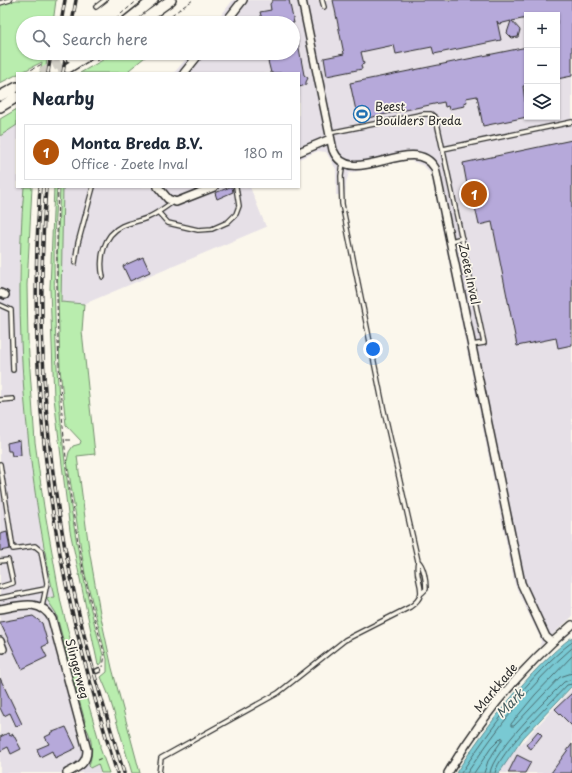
<!DOCTYPE html>
<html lang="en">
<head>
<meta charset="utf-8">
<style>
  :root { --surface:#fff; --page:#f2f2f3; --text:#1f2937; --muted:#747a83; --line:#e0e1e3; --accent:#b45309 }
  body { margin:0; font-family:"Playpen Sans",sans-serif; background:var(--page); color:var(--text) }
  .controls { position:absolute; right:12px; top:12px; display:grid; overflow:hidden; border-radius:0px; box-shadow:0 1px 3px #0004 }
  .controls button { width:36px; height:36px; display:grid; place-items:center; padding:0; border:0; border-bottom:1px solid var(--line); background:var(--surface); color:var(--text); font:20px sans-serif }
  .you { position:absolute; left:373px; top:349px; width:14px; height:14px; margin:-10px; border:3px solid #fff; border-radius:50%; background:#1a73e8; box-shadow:0 0 0 6px #1a73e833 }
  .badge { display:grid; place-items:center; width:26px; height:26px; border-radius:50%; background:var(--accent); color:#fff; font-size:13px; font-weight:700 }
  .pin { position:absolute; translate:-50% -50%; border:2px solid #fff; box-shadow:0 1px 4px #0006 }
  .list { margin:0; padding:0; list-style:none }
  h2 { display:flex; justify-content:space-between; align-items:center; height:52px; margin:0; padding:0 16px; font-size:17px }
  h2 small { font-size:13px; font-weight:400; color:var(--muted) }
  .list li { display:grid; grid-template-columns:26px 1fr auto; gap:12px; align-items:center; box-sizing:border-box; height:56px; margin:0 8px 8px; padding:0 8px; border:1px solid var(--line); border-radius:0px }
  .list b { display:block; font-size:15px; white-space:nowrap }
  .list p { margin:0; font-size:13px; white-space:nowrap; color:var(--muted) }
  .list em { font-size:13px; font-style:normal; color:var(--muted) }
  .icon { flex:none; width:22px; height:22px; fill:none; stroke:currentColor; stroke-width:2; stroke-linecap:round; stroke-linejoin:round }
  .map { position:relative; flex:none; width:572px; height:773px; overflow:hidden }
  .search { position:absolute; background:var(--surface); box-shadow:0 1px 3px #0004; left:16px; top:16px; width:284px; height:44px; display:flex; align-items:center; gap:10px; box-sizing:border-box; padding:0 14px; border-radius:22px; color:var(--muted); font-size:15px }
  .panel { position:absolute; background:var(--surface); box-shadow:0 1px 3px #0004; left:16px; top:72px; width:284px; height:116px; border-radius:0px }
  .map>svg:first-child { display:block }
</style>
</head>
<body>
<div class="map">
<svg width="572" height="773" viewBox="0 0 572 773">
  <rect width="100%" height="100%" fill="#fbf7ec"/>
  <filter id="ink" filterUnits="userSpaceOnUse"><feTurbulence type="fractalNoise" baseFrequency=".025" numOctaves="2"/><feDisplacementMap in="SourceGraphic" scale="8" xChannelSelector="R" yChannelSelector="G"/><feConvolveMatrix kernelMatrix="1 2 1 2 8 2 1 2 1" color-interpolation-filters="sRGB"/></filter>
  <g filter="url(#ink)">
    <path fill="#e6e0e7" fill-rule="evenodd" d="M233,0H572V617L539,647L541,642L540,637L515,585L431,174L424,166L409,160L349,173L346,182L345,195H336V169L326,152L318,151L299,159V73H174L191,53H293V23H215ZM527,15H557V117H527Z
      M17,125V187H24L19,269L25,412L42,541L101,773H0V136Z
      M63,187H250L266,227L84,304L61,302Z
      M572,688V773H500L509,757Z"/>
    <path fill="#b9edae" stroke="#728c6c" d="M16,0H56L53,23H23V53H48L45,73H40L42,62L0,83V5Z
      M115,53H150L129,70L131,73H80Z
      M17,109V125L0,136V119Z
      M24,187H32L27,285L28,341L35,442L44,507L61,603L74,654L100,744V748L109,773H101L98,764L90,768L89,765C94,753 92,732 83,724L85,721L74,682L71,679L73,677L56,613L46,598L54,597C25,462 13,324 24,187Z
      M54,187H57C53,230 54,274 55,317C58,431 71,545 103,655L102,663L98,665L70,531L54,398L50,289Z
      M60,187H63L61,302L84,304L82,331L95,454L77,456L89,549L100,613L112,668L140,773H132L109,696L101,677L107,672V659L85,574L69,473L67,461L69,452L73,446L80,444L81,441L66,425L60,369L57,257Z"/>
    <path fill="#79c9d3" stroke="#5a8a90" d="M572,637V686L523,738L499,773H456C484,729 531,668 572,637Z"/>
    <g fill="none" stroke-linecap="round" stroke-linejoin="round">
      <path stroke="#4a6a6e" stroke-width="1" d="M572,656L535,695L511,724V726H514L560,677L572,673
        M461,773C489,731 531,673 572,642
        M467,773C497,729 531,683 572,648
        M474,773L491,748L502,737V740L488,761L484,773
        M490,773C492,752 548,698 564,682L572,679
        M495,773C498,753 552,702 567,685L572,684"/>
    </g>
    <path fill="#b6a9da" stroke="#2b2b2b" d="M273,0H289L294,23H263L260,12L271,10L270,4Z
      M333,0H572V76L557,79V15H527V18L512,21L520,30L518,37L512,38L507,33L511,21L499,24L497,21L501,40L434,54L432,47L396,54L394,45L361,52L364,64L361,65L362,69L327,76L324,58L344,54Z
      M293,32H296L304,75L308,78L306,82V85L299,87V73H271L266,53H293Z
      M527,47V86H523L527,117L483,126L477,96L466,98L467,102L464,103L465,106L449,109L448,106L445,107L444,102L358,120L350,83Z
      M572,140V345L558,348L556,338L517,346L492,222L479,225L473,198L467,199L466,191L468,190L463,163Z
      M230,187H232L233,192L217,199L215,193Z
      M143,257L150,272L130,281L123,266Z
      M20,440L21,455L12,456L11,451H8L7,443Z
      M7,532L10,549L0,551V534Z
      M33,616L42,623L48,644L42,647L47,657L22,669L0,622Z
      M0,678L22,724L16,726L10,713L4,716L0,708Z
      M572,693V726L555,709Z
      M66,727L76,748L55,758L52,751L40,757L37,749L49,744L45,737L51,734L50,733Z
      M538,731L542,735L531,749L526,745Z
      M8,733L10,736L13,734L21,749L11,754L8,747L0,751V737Z
      M572,744V773H551Z
      M517,755L531,762L525,773H508Z"/>
    <g fill="none" stroke-linecap="round" stroke-linejoin="round">
      <path stroke="#d1cec5" stroke-width="9" stroke-dasharray="9 4.5" stroke-linecap="butt" d="M41,73L70,57
        M59,73L68,68"/>
      <g stroke="#2b2b2b" stroke-width="6">
        <path id="lane" d="M322,0L324,7
          M0,3L10,0
          M96,7L105,0
          M329,133L424,114H431L436,118L484,343L472,345
          M443,149L572,122
          M158,212L168,223L198,230L212,229L228,222L236,214L239,206L236,187
          M451,241L462,238
          M75,263L78,243L93,187
          M103,277C99,259 103,235 122,226C131,222 141,221 149,217C158,213 165,207 173,202
          M0,305L11,310L13,370
          M0,400L13,399
          M0,464L13,549L35,546L41,551L47,583L42,607
          M0,561L8,560L13,583L0,587
          M418,561C424,566 426,581 426,589L422,593
          M0,598L45,589
          M97,671L99,670
          M159,773L161,758L278,693L345,640L410,607C432,592 413,582 418,561L384,411L342,204L341,176L343,163"/>
      </g>
      <g stroke="#2b2b2b" stroke-width="10">
        <path id="street" d="M302,0L333,150C350,192 413,131 435,168L521,583L546,637L552,642
          M225,23L243,0
          M184,73L200,53
          M299,152L330,139
          M158,187L168,199L176,202L214,187
          M0,293L5,295
          M0,609C19,606 41,598 52,619L87,750C87,764 78,767 67,773
          M0,641L3,649
          M448,773C480,719 523,666 572,625"/>
      </g>
      <g stroke="#2b2b2b" stroke-width="12">
        <path id="secondary" d="M124,23L153,0
          M139,23L171,0
          M70,57L77,53
          M68,68L92,53
          M0,96L17,87
          M0,107L17,97"/>
      </g>
      <path stroke="#2b2b2b" stroke-width="1" stroke-dasharray="4 3" stroke-linecap="butt" d="M110,23L138,0
        M160,23L193,0
        M96,61L109,53
        M25,73L42,64
        M58,187C54,345 59,503 105,655L103,667
        M66,440H72
        M97,760L102,758"/>
      <use href="#lane" stroke="#fbf7ec" stroke-width="3.5"/>
      <use href="#street" stroke="#fbf7ec" stroke-width="7"/>
      <use href="#secondary" stroke="#fbf7ec" stroke-width="9"/>
      <g stroke="#2b2b2b" stroke-width="3.5">
        <path id="rail" d="M61,23L65,0
          M72,23L76,0
          M48,73L51,53
          M63,73L66,53
          M40,187C30,328 40,470 71,607C84,663 100,718 117,773
          M46,187C36,320 44,456 73,587C86,650 105,711 124,773"/>
      </g>
      <use href="#rail" stroke="#fbf7ec" stroke-width="2" stroke-dasharray="6" stroke-linecap="butt"/>
    </g>
  </g>
  <defs>
    <g id="stadium-ring" transform="scale(0.9)"><circle r="9.5" fill="#fbf7ec" stroke="#1f6fb2" stroke-width="1.5"/><path d="M0-5a6.5 5 0 1 0 0 10a6.5 5 0 1 0 0-10ZM-3.5-1.8h7v3.6h-7Z" fill="#1f6fb2"/></g>
  </defs>
  <g fill-rule="evenodd">
    <use href="#stadium-ring" x="362" y="114"/>
  </g>
  <g text-anchor="middle" stroke-width="3.5" stroke-linejoin="round" paint-order="stroke">
    <g font-size="12" fill="#2b2b2b" stroke="#fbf7ec" text-anchor="start">
      <text x="375" y="111">Beest<tspan x="375" dy="14">Boulders Breda</tspan></text>
    </g>
    <g font-size="12" fill="#2b2b2b" stroke="#fbf7ec">
      <text transform="translate(469 274) rotate(78)" y="4">Zoete Inval</text>
      <text transform="translate(77 669) rotate(75)" y="4">Slingerweg</text>
      <text transform="translate(496 688) rotate(-50)" y="4">Markkade</text>
    </g>
    <g font-size="13" font-style="italic" fill="#425a5d" stroke="#fbf7ec">
      <text transform="translate(510 703) rotate(-47)" y="5">Mark</text>
    </g>
  </g>
</svg>
<div class="controls">
<button>+</button>
<button>−</button>
<button><svg class="icon" aria-label="layers" viewBox="0 0 24 24"><path d="M12 4l9 5-9 5-9-5zM3 14l9 5 9-5"/></svg></button>
</div>
<div class="you"></div>
<div class="pin badge" style="left:474px;top:194px">1</div>
<div class="search"><svg class="icon" aria-label="search" viewBox="0 0 24 24"><circle cx="10" cy="10" r="6"/><path d="M15 15l6 6"/></svg>Search here</div>
<section class="panel">
<h2>Nearby<small></small></h2>
<ul class="list">
<li><span class="badge">1</span><div><b>Monta Breda B.V.</b><p>Office · Zoete Inval</p></div><em>180 m</em></li>
</ul>
</section>
</div>
</body>
</html>
